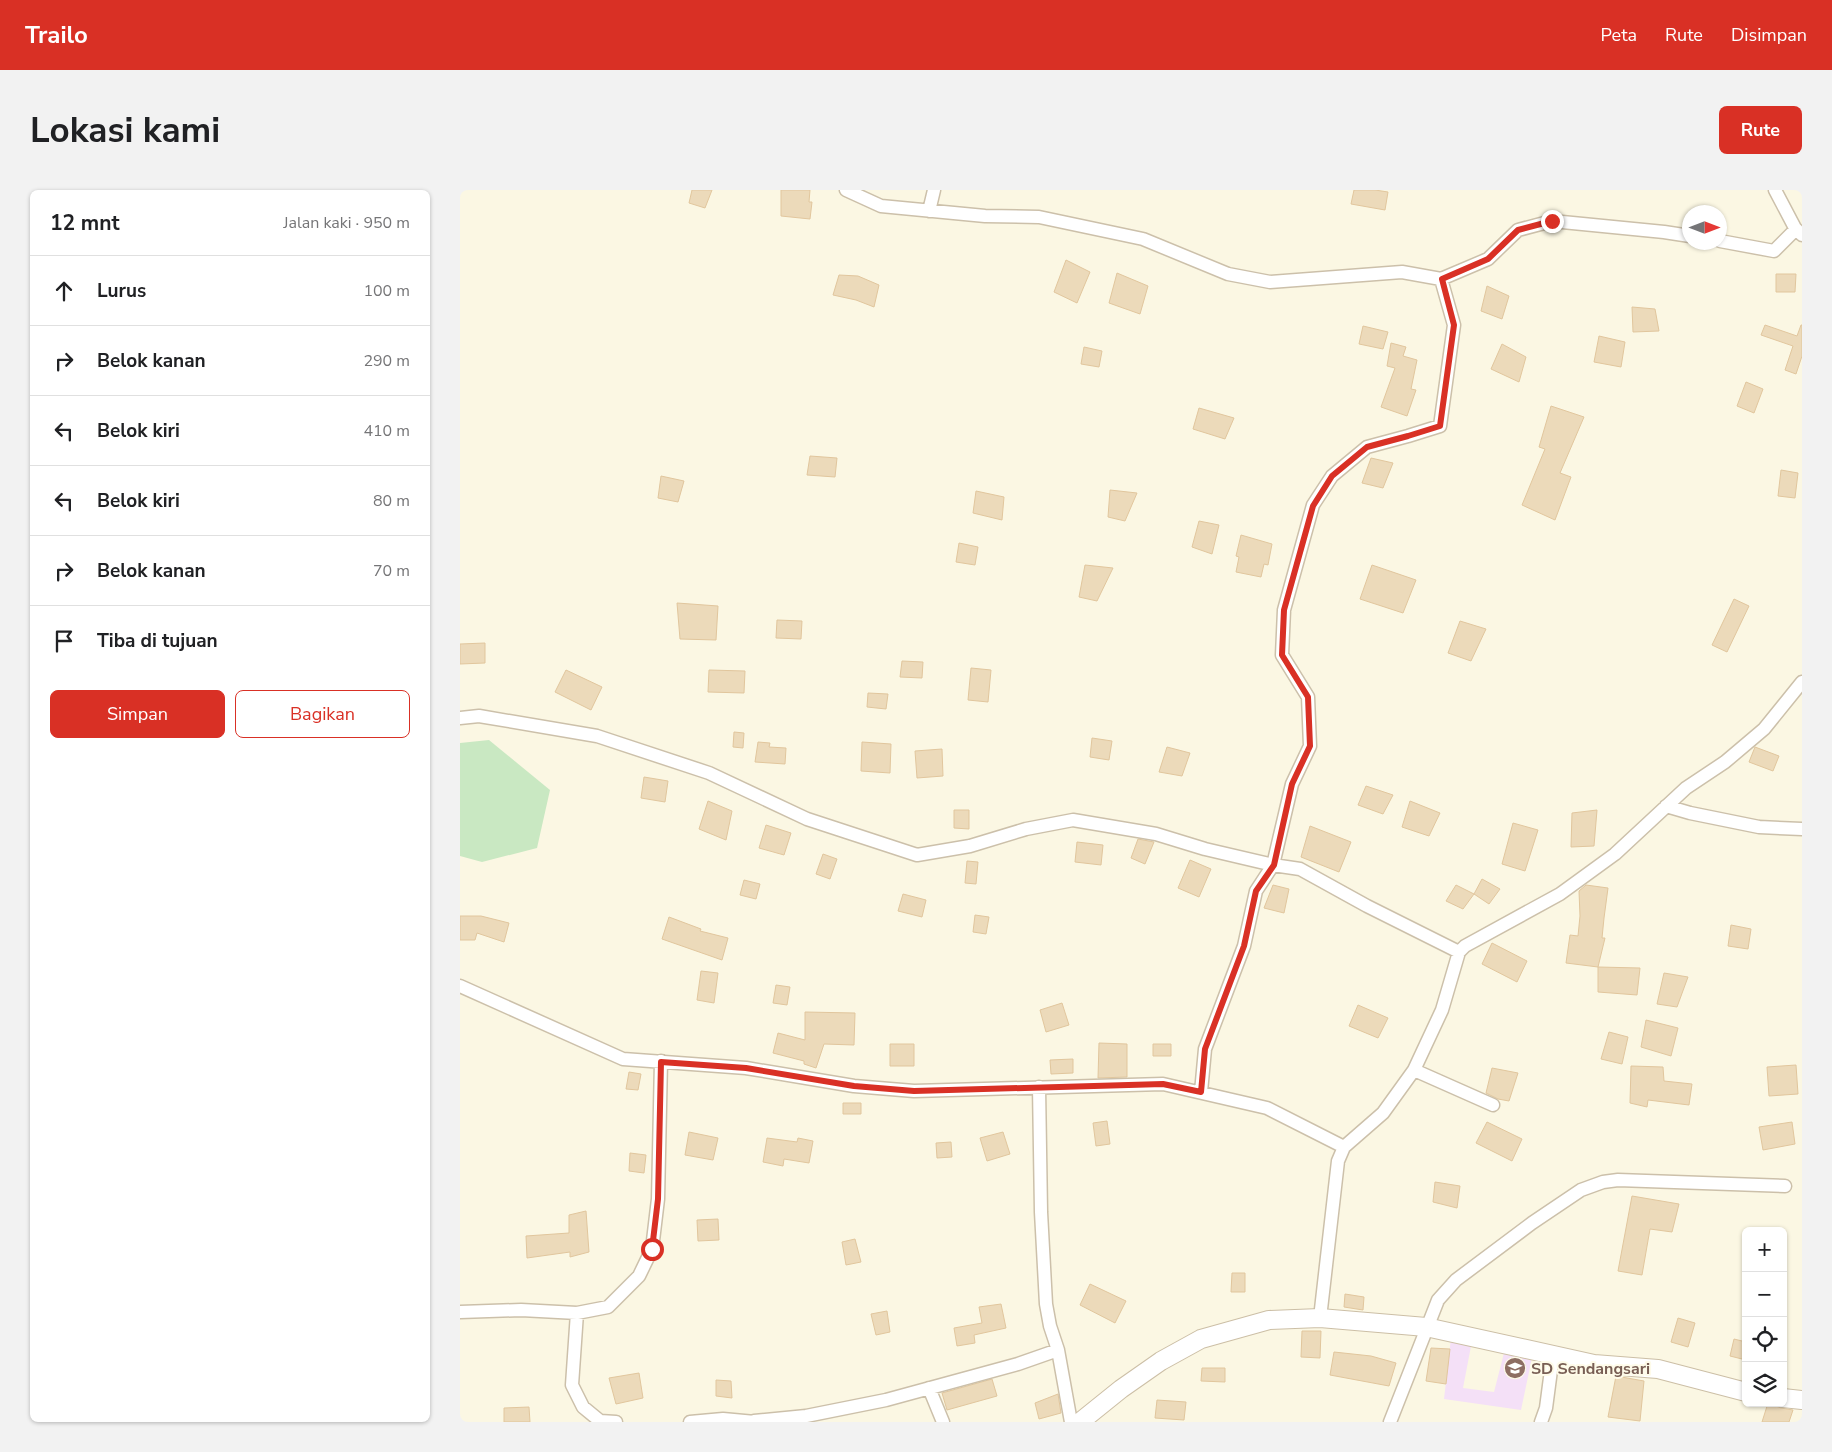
<!DOCTYPE html>
<html lang="id">
<head>
<meta charset="utf-8">
<style>
  :root { --surface:#fff; --page:#f2f2f2; --text:#202124; --muted:#757577; --line:#e0e0e0; --accent:#d93025 }
  body { margin:0; font-family:"Nunito Sans",sans-serif; background:var(--page); color:var(--text) }
  .controls { position:absolute; right:15px; bottom:15px; display:grid; overflow:hidden; border-radius:8px; box-shadow:0 1px 4px #0004 }
  .controls button { width:45px; height:45px; display:grid; place-items:center; padding:0; border:0; border-bottom:1px solid var(--line); background:var(--surface); color:var(--text); font:25px sans-serif }
  .compass { position:absolute; left:1222px; top:15px; width:45px; height:45px; border-radius:50%; background:var(--surface); box-shadow:0 1px 4px #0004; rotate:90deg }
  .stop { position:absolute; width:15px; height:15px; margin:-11px; border:4px solid #d93025; border-radius:50%; background:#fff }
  .stop.end { background:#d93025; border-color:#fff; box-shadow:0 1px 5px #0008 }
  .list { margin:0; padding:0; list-style:none }
  h2 { display:flex; justify-content:space-between; align-items:center; height:65px; margin:0; padding:0 20px; font-size:21px }
  h2 small { font-size:16px; font-weight:400; color:var(--muted) }
  .list li { display:grid; grid-template-columns:32px 1fr auto; gap:15px; align-items:center; box-sizing:border-box; height:70px; padding:0 20px; border-top:1px solid var(--line) }
  .list b { display:block; font-size:19px; white-space:nowrap }
  .list em { font-size:16px; font-style:normal; color:var(--muted) }
  .actions { display:flex; gap:10px; padding:15px 20px }
  .actions a { flex:1; padding:11px 0; border:1px solid var(--accent); border-radius:8px; text-align:center; font-size:18px; color:var(--accent) }
  .actions .main { background:var(--accent); color:#fff }
  .icon { flex:none; width:28px; height:28px; fill:none; stroke:currentColor; stroke-width:2; stroke-linecap:round; stroke-linejoin:round }
  .map { position:relative; flex:none; width:1342px; height:1232px; overflow:hidden; border-radius:8px }
  header { display:flex; align-items:center; gap:30px; box-sizing:border-box; height:70px; padding:0 25px; background:var(--accent); color:#fff }
  header strong { font-size:24px }
  nav { display:flex; gap:28px; margin-inline-start:auto; font-size:18px }
  .intro { display:flex; align-items:center; justify-content:space-between; box-sizing:border-box; height:120px; padding:0 30px }
  h1 { margin:0; font-size:35px }
  .button { padding:12px 22px; border-radius:8px; background:var(--accent); color:#fff; font-size:18px; font-weight:700 }
  main { display:flex; gap:30px; padding:0 30px }
  aside { flex:1; background:var(--surface); border-radius:8px; box-shadow:0 1px 4px #0004 }
  .map>svg:first-child { display:block }
</style>
</head>
<body>
<header>
<strong>Trailo</strong>
<nav><a>Peta</a><a>Rute</a><a>Disimpan</a></nav>
</header>
<div class="intro"><h1>Lokasi kami</h1><a class="button">Rute</a></div>
<main>
<aside>
<h2>12 mnt<small>Jalan kaki · 950 m</small></h2>
<ul class="list">
<li><svg class="icon" aria-label="ahead" viewBox="0 0 24 24"><path d="M12 20V5M6 11l6-6 6 6"/></svg><div><b>Lurus</b></div><em>100 m</em></li>
<li><svg class="icon" aria-label="right" viewBox="0 0 24 24"><path d="M7 20v-9h11M14 6l5 5-5 5"/></svg><div><b>Belok kanan</b></div><em>290 m</em></li>
<li><svg class="icon" aria-label="left" viewBox="0 0 24 24"><path d="M17 20v-9H6M10 6l-5 5 5 5"/></svg><div><b>Belok kiri</b></div><em>410 m</em></li>
<li><svg class="icon" aria-label="left" viewBox="0 0 24 24"><path d="M17 20v-9H6M10 6l-5 5 5 5"/></svg><div><b>Belok kiri</b></div><em>80 m</em></li>
<li><svg class="icon" aria-label="right" viewBox="0 0 24 24"><path d="M7 20v-9h11M14 6l5 5-5 5"/></svg><div><b>Belok kanan</b></div><em>70 m</em></li>
<li><svg class="icon" aria-label="arrive" viewBox="0 0 24 24"><path d="M6 21V4h12l-3 4 3 4H6"/></svg><div><b>Tiba di tujuan</b></div></li>
</ul>
<div class="actions"><a class="main">Simpan</a><a>Bagikan</a></div>
</aside>
<div class="map">
<svg width="1342" height="1232" viewBox="0 0 1342 1232">
  <rect width="100%" height="100%" fill="#fbf7e3"/>
  <path fill="#f4e0f7" d="M991,1148L1012,1151L1003,1198L1034,1202L1045,1159L1073,1163L1061,1220L984,1209Z"/>
  <path fill="#c9e8c2" d="M29,550L90,600L77,658L22,672L0,666V553Z"/>
  <path fill="#ecdaba" stroke="#e1c69d" d="M232,0H252L245,18L229,13Z
    M321,0H350L349,12H352L350,29L321,26Z
    M894,0H915L928,2L925,20L891,14Z
    M606,70L630,82L617,113L594,102Z
    M657,83L688,96L680,124L649,113Z
    M1316,84H1336L1335,102H1316Z
    M379,85L398,86L419,95L414,117L396,110L373,105Z
    M1027,96L1049,106L1042,129L1021,121Z
    M1172,117L1195,119L1199,141L1173,142Z
    M1305,135L1337,146L1341,135H1342V166L1336,184L1325,180L1333,156L1301,145Z
    M903,136L928,142L923,159L899,154Z
    M1139,146L1165,152L1161,177L1134,172Z
    M931,153L946,157L943,166L957,170L951,199L956,200L947,226L921,217L935,178L927,176Z
    M1042,154L1066,167L1059,192L1031,179Z
    M624,157L642,161L639,177L621,174Z
    M1286,192L1303,199L1294,223L1277,216Z
    M1091,216L1124,227L1100,283L1111,287L1095,330L1062,315L1085,259L1079,257Z
    M739,218L774,228L765,249L733,239Z
    M350,266L377,268L375,287L347,285Z
    M911,268L933,273L923,298L902,293Z
    M1321,280L1338,283L1335,308L1318,306Z
    M201,286L224,291L218,312L198,308Z
    M650,300L677,303L665,331L648,327Z
    M516,301L544,307L542,330L513,323Z
    M739,331L759,335L752,364L732,357Z
    M781,345L812,354L808,375L804,374L801,387L776,382L779,367L776,366Z
    M499,353L518,357L515,375L496,372Z
    M625,375L653,378L637,411L619,407Z
    M912,375L956,390L943,423L900,409Z
    M1274,409L1289,416L1267,462L1252,455Z
    M217,413L258,416L256,450L220,449Z
    M317,430L342,431L341,449L316,448Z
    M1000,431L1026,439L1011,471L988,463Z
    M25,453V473L0,474V454Z
    M442,471L463,472L462,488L440,487Z
    M511,478L531,480L528,512L508,510Z
    M106,480L142,497L131,520L95,502Z
    M249,480L285,481L284,503L248,502Z
    M408,503L428,504L426,519L407,517Z
    M274,542L284,543L283,558L273,557Z
    M632,548L652,551L649,570L630,567Z
    M298,552L310,553L309,557L326,558L325,574L295,572Z
    M402,552L431,554L430,583L401,581Z
    M707,557L730,563L722,586L699,582Z
    M1295,557L1319,566L1313,581L1289,572Z
    M482,559L483,586L457,588L455,561Z
    M184,587L208,591L205,612L181,608Z
    M906,596L933,605L923,624L898,615Z
    M248,611L272,621L266,650L239,639Z
    M950,611L980,623L969,646L942,637Z
    M494,620H509V639L494,638Z
    M1137,620L1134,656L1111,657L1112,623Z
    M1053,633L1078,640L1065,681L1042,674Z
    M306,635L331,643L324,665L299,658Z
    M850,636L891,652L879,682L841,667Z
    M678,649L694,652L685,674L671,668Z
    M617,652L643,655L641,675L615,672Z
    M363,664L377,669L370,689L356,684Z
    M730,670L751,679L739,707L718,698Z
    M507,671L518,672L516,694L505,693Z
    M1022,689L1040,699L1029,714L1014,704Z
    M284,690L300,694L296,709L280,705Z
    M813,695L829,699L824,723L804,718Z
    M996,695L1014,704L1003,719L986,711Z
    M1126,695L1148,698L1144,728L1142,748H1145L1138,777L1106,773L1110,745L1118,746L1120,726L1119,701Z
    M443,704L466,710L462,727L438,721Z
    M515,725L529,727L526,744L513,742Z
    M0,726H21L49,733L44,752L17,743L15,750H0Z
    M209,727L241,739L240,741L268,748L262,770L202,749Z
    M1271,735L1291,739L1288,759L1268,756Z
    M1032,753L1067,771L1057,792L1022,774Z
    M1138,777L1180,778L1177,805L1138,802Z
    M241,781L258,783L254,813L237,810Z
    M1204,783L1228,787L1217,817L1197,814Z
    M316,795L330,797L327,815L313,813Z
    M602,813L609,835L586,842L580,820Z
    M898,815L928,828L918,848L889,836Z
    M345,822L395,823L394,855L364,854L356,878L344,874V871L313,863L318,843L345,850Z
    M1186,830L1218,838L1211,866L1181,857Z
    M1149,842L1168,847L1162,874L1141,869Z
    M639,853L667,854V887L638,888Z
    M430,854H454V876H430Z
    M693,854H711V866H693Z
    M613,869V883L591,884L590,870Z
    M1336,875L1338,904L1309,906L1307,877Z
    M1171,876L1203,877L1204,891L1232,894L1229,915L1188,910L1187,917L1170,913Z
    M1032,878L1058,883L1049,911L1038,909L1026,903Z
    M169,882L181,884L178,900L166,899Z
    M383,913H401V924H383Z
    M647,931L650,954L636,956L633,933Z
    M1027,932L1062,949L1052,971L1016,953Z
    M1332,932L1335,954L1303,960L1299,937Z
    M229,942L258,948L253,970L225,965Z
    M543,942L550,964L527,971L520,948Z
    M307,948L337,952L338,948L353,951L349,973L324,969L323,976L303,972Z
    M491,952L492,967L477,968L476,953Z
    M170,963L186,965L184,983L169,981Z
    M975,992L1000,996L997,1018L973,1012Z
    M1172,1006L1219,1014L1212,1042L1190,1039L1182,1085L1158,1081Z
    M126,1021L129,1062L110,1067V1062L67,1068L66,1046L109,1043V1025Z
    M258,1029L259,1050L238,1051L237,1030Z
    M395,1049L401,1072L386,1075L382,1052Z
    M772,1083H785V1102H771Z
    M630,1094L666,1111L655,1133L620,1115Z
    M885,1104L904,1107L903,1120L884,1117Z
    M541,1114L546,1138L514,1145L515,1153L497,1156L494,1138L522,1133L519,1117Z
    M427,1121L430,1142L416,1145L411,1124Z
    M1218,1128L1235,1133L1228,1157L1211,1152Z
    M842,1141H861L860,1168L841,1167Z
    M1274,1149L1286,1152V1170L1270,1166Z
    M971,1158L990,1159L986,1194L966,1191Z
    M874,1162L911,1166L936,1173L929,1196L870,1185Z
    M742,1178H765V1192L741,1191Z
    M179,1183L183,1208L156,1214L149,1188Z
    M1156,1186L1184,1191L1180,1231L1148,1227Z
    M532,1189L537,1206L487,1220L482,1203Z
    M256,1190L271,1191L272,1208L256,1206Z
    M598,1204L601,1223L579,1229L575,1213Z
    M697,1210L726,1212L724,1230L695,1228Z
    M1308,1213L1321,1218L1333,1220L1329,1232H1302Z
    M69,1217L70,1232H44V1218Z"/>
  <g fill="none" stroke-linecap="round" stroke-linejoin="round">
    <g stroke="#ccc0aa" stroke-width="15">
      <path id="street" d="M386,0L421,16L525,26L579,27L683,49L768,84L810,92L942,82L981,89L1028,69L1058,40L1092,31L1204,42L1230,46
        M1315,0L1335,38L1342,45
        M469,21L474,0
        M1260,51L1314,61L1336,39
        M0,528L19,526L137,546L249,583L347,629L457,665L510,656L566,639L613,630L696,644L745,659L813,675L840,679L907,716L999,762
        M1206,616L1230,623L1299,637L1342,639
        M0,796L163,869L286,878L394,896L454,901L703,894L807,918L884,957
        M954,880L1033,915
        M579,897L581,1022L586,1114L590,1136L598,1160L611,1232
        M741,902L745,859L784,756L796,701L813,675L832,594L850,556L848,507L822,465L824,420L853,315L872,286L907,257L948,246L980,236L994,135L981,89
        M0,1122L61,1120L117,1123L148,1117L179,1086L192,1059L198,1009L201,871
        M117,1123L112,1195L123,1217L140,1231L156,1232
        M860,1128L878,971L884,957L923,923L954,880L982,820L999,762L1005,756L1100,704L1155,664L1226,598L1265,572L1304,539L1342,492
        M469,1198L483,1232
        M294,1231L346,1226L426,1210L558,1174L598,1160
        M230,1232L263,1229L295,1232
        M930,1232L978,1110L996,1090L1072,1033L1121,1000L1143,992L1158,990L1325,996
        M1081,1232L1086,1218L1093,1165"/>
    </g>
    <g stroke="#ccbfa6" stroke-width="20">
      <path id="secondary" d="M1323,1208L1342,1210
        M620,1232L661,1199L701,1171L741,1149L809,1130L860,1128L966,1137L1134,1174L1198,1179L1286,1202"/>
    </g>
    <use href="#street" stroke="#fff" stroke-width="12"/>
    <use href="#secondary" stroke="#fff" stroke-width="18"/>
  </g>
  <g fill="none" stroke-linecap="round" stroke-linejoin="round">
    <path stroke="#d93025" stroke-width="6" d="M192,1059L198,1009L201,872L286,878L394,896L454,901L703,894L741,902L745,859L784,756L796,701L814,675L832,594L850,556L848,507L822,465L824,420L853,316L872,286L907,257L948,246L980,236L994,135L982,89L1028,69L1058,40L1092,31"/>
  </g>
  <defs>
    <g id="school-disc" transform="scale(1.125)"><circle r="9.5" fill="#8d6e63" stroke="#fefbe9"/><path d="M0-5L7-2L0 1L-7-2ZM-4 1L0 2.5L4 1V4Q0 6-4 4Z" fill="#fff"/></g>
  </defs>
  <g fill-rule="evenodd">
    <use href="#school-disc" x="1055" y="1178"/>
  </g>
  <g text-anchor="middle" stroke-width="4" stroke-linejoin="round" paint-order="stroke">
    <g font-size="16" font-weight="bold" fill="#785e54" stroke="#fefbe9" text-anchor="start">
      <text x="1071" y="1184">SD Sendangsari</text>
    </g>
  </g>
</svg>
<div class="controls">
<button>+</button>
<button>−</button>
<button><svg class="icon" aria-label="locate" viewBox="0 0 24 24"><circle cx="12" cy="12" r="6"/><path d="M12 2v4M12 18v4M2 12h4M18 12h4"/></svg></button>
<button><svg class="icon" aria-label="layers" viewBox="0 0 24 24"><path d="M12 4l9 5-9 5-9-5zM3 14l9 5 9-5"/></svg></button>
</div>
<svg class="compass" viewBox="-18 -18 36 36"><path d="M0-13l5 13h-10z" fill="#e53935"/><path d="M0 13l5-13h-10z" fill="#757577"/></svg>
<div class="stop" style="left:192px;top:1059px"></div>
<div class="stop end" style="left:1092px;top:31px"></div>
</div>
</main>
</body>
</html>
